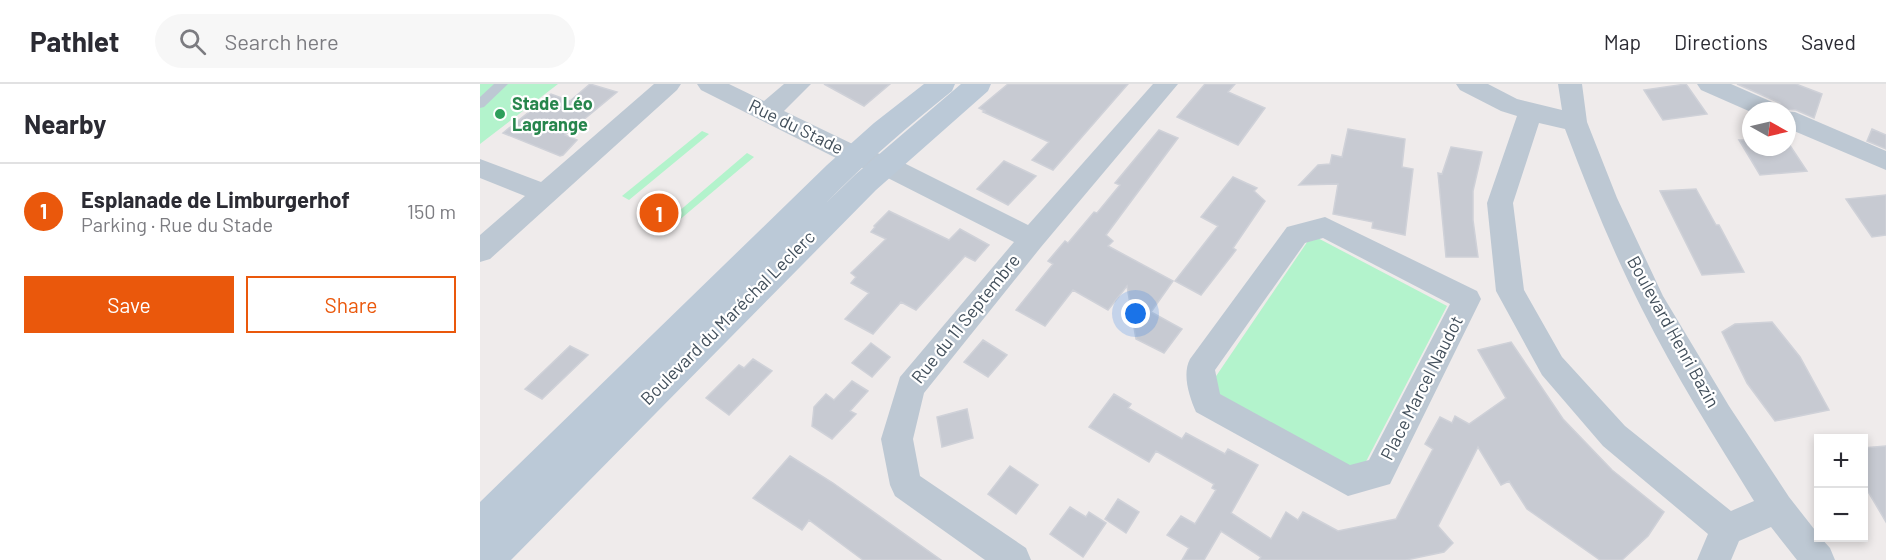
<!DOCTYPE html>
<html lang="en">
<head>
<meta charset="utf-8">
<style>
  :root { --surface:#fff; --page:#f7f7f7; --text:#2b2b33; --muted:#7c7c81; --line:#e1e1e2; --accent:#ea580c }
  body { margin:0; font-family:Barlow,sans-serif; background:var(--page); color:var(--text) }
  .controls { position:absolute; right:18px; bottom:18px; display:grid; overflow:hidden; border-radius:0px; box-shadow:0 3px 9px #0003 }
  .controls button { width:54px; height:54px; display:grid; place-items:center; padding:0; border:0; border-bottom:2px solid var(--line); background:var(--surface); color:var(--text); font:30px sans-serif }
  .compass { position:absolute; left:1262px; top:18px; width:54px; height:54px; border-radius:50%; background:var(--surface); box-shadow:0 3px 9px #0003; rotate:98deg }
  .you { position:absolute; left:656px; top:230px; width:21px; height:21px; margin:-15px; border:4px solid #fff; border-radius:50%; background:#1a73e8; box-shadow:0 0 0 9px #1a73e833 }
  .badge { display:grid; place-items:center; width:39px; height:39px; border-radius:50%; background:var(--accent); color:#fff; font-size:20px; font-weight:700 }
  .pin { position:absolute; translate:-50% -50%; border:3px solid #fff; box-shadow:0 2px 6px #0006 }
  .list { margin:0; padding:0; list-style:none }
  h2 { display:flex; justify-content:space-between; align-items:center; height:78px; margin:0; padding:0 24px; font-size:26px }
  h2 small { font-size:20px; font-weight:400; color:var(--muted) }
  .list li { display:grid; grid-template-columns:39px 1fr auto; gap:18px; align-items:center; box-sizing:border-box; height:96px; padding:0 24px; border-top:2px solid var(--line) }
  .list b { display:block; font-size:22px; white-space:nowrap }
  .list p { margin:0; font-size:20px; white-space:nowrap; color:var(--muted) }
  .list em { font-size:20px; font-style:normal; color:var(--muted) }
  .actions { display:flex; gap:12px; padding:18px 24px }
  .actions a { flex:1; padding:14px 0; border:2px solid var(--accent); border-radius:0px; text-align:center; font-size:21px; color:var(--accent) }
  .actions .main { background:var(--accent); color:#fff }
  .icon { flex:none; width:33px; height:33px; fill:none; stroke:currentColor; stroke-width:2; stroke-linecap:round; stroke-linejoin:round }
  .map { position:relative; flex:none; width:1406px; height:476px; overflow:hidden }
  header { display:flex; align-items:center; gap:36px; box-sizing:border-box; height:84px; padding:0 30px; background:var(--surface); border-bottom:2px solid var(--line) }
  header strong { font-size:28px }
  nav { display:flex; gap:33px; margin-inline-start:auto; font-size:21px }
  .search { width:420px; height:54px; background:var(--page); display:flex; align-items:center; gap:15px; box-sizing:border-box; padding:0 21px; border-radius:33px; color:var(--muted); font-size:22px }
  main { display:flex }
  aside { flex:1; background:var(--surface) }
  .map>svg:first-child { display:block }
</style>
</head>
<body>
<header>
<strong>Pathlet</strong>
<div class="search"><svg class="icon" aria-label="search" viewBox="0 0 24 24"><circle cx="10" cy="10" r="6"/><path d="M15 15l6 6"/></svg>Search here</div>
<nav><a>Map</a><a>Directions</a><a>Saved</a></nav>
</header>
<main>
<aside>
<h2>Nearby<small></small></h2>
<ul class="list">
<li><span class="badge">1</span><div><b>Esplanade de Limburgerhof</b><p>Parking · Rue du Stade</p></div><em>150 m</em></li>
</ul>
<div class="actions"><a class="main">Save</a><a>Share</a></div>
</aside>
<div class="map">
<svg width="1406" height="476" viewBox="0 0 1406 476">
  <rect width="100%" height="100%" fill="#efebeb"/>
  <path fill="#b3f3cc" d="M0,0H78L0,60Z
    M222,47L229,50L149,116L142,112Z
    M267,69L274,73L191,143L184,140Z
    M832,151L967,222L880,389L728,304Z"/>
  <path fill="#c7cad2" stroke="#cfd1d8" stroke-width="1.5" d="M110,0L137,8L85,51L97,56L83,71L80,72L23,49L71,10L90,17Z
    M344,0H410L384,22Z
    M528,0H648L573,86L552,76L569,58L503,28L505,27L499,24Z
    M725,0H755L748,8L785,24L758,61L697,33Z
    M1206,0L1227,30L1183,36L1164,6Z
    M1257,0H1316L1342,10L1334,34L1316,26L1304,25L1300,19Z
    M868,45L925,55L922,83L933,85L925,151L892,144L893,138L853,130L858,100L819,101L838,81L850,80L852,71L862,73Z
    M1392,45L1406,51V65L1387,57Z
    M679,46L698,54L626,151L633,157L628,162L693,197L671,228L702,245L684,269L656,255L647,202L628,226L593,206L565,242L536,226L573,180L568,177L585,157L588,159L614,128L617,129L640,101L635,99Z
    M1259,56H1271V63H1307V57L1327,87L1280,91Z
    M971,63L1002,68L993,107V136L998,173H966L958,89L962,90Z
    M524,77L556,92L528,121L497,105Z
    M753,93L777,104L774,107L785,117L753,164L756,166L721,211L695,197L738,142L721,133Z
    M1216,105L1236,141H1239L1264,188L1222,191L1180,107Z
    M1406,111V151L1392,153L1366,115Z
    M409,127L469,156L480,145L509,161L495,177L485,172L436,226L421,218L393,250L365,235L389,209L371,199L376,193L371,189L406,155L391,148L395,143L394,142Z
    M1292,238L1320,273L1349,326L1295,337L1267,299L1242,248L1255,240Z
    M503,256L527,271L508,293L484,278Z
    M1031,258L1083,335L1132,386L1184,428L1168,452L1142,476H1120L1047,425L1029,397L1021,401L998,363L958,442L973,459L964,468L926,476H779L781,473L741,447L724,476H702L709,464L687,451L701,432L715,440L736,406L732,404L734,400L676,367L669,378L609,343L634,310L651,320L648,324L702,355L706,349L745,370L748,365L778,381L751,429L791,455L806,428L818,436L823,428L858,447L916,435L953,365L945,360L960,333L972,339L975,332L989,340L1026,314L998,266Z
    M391,259L410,273L392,293L372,279Z
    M90,262L108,271L62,315L45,305Z
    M273,275L292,287L249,331L226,314L259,281L264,284Z
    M372,297L388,307L370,327L376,330L352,355L332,342L334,323L346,310L354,316Z
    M487,325L493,354L462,363L457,333Z
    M1406,362V438L1383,399V364Z
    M310,372L353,399L461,476H383L329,436L322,446L273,414Z
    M530,382L558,401L536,430L508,410Z
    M638,415L659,428L646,449L625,435Z
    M590,423L606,433L609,428L626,439L603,473L570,450Z"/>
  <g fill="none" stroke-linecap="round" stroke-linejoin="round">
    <path fill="#bdc8d3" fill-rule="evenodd" d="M14,0H28L4,23L0,24V13Z"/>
    <path fill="#bdc8d3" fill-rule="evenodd" d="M174,0H201L197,6L10,175L0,178V151L45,112L0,94V75L61,98Z
      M217,0H249L284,17L304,0H331L304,27L383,65L414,74L548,141L673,0H698L561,163L444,309L433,355L440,392L546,464L551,476H505L415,412L410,401L401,355L420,293L534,158L396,88L366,79L221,6Z
      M976,0H1008L1037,15L1082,26L1078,0H1102L1107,38L1137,114L1183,212L1249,322L1309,413L1338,450V454H1341L1350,464L1355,476H1317L1291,443L1259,457L1251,476H1217L1228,450L1123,362L1062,291L1016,207L1007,119L1037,32L1021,27L980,6ZM1059,39L1085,45C1108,106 1132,166 1162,225C1195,291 1235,354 1274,417L1251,427L1145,342L1082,273L1044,206L1033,119Z
      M1217,0H1251L1299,21L1303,27L1315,28L1406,67V86L1307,44V27L1271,28L1221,6Z
      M845,133L997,207L1001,215L910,400L868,412L716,328C709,312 702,290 710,275L807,143ZM843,154L970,220L889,376L870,381L740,310L735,286L825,159Z"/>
    <path fill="#bbc9d7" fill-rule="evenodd" d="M444,0H475L472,7C428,42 386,78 347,118L376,90L481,0H511L508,7L396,106L31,476H0V418L347,81L394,39Z"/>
  </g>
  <circle fill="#2e9e5b" stroke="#fff" stroke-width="2" cx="20" cy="30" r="6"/>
  <g text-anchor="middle" stroke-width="4.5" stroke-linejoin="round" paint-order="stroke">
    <g font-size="18" font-weight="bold" fill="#27864d" stroke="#fff" text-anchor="start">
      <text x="32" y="26">Stade Léo<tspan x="32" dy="21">Lagrange</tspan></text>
    </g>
    <g font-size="18" fill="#424f5b" stroke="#fff">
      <text transform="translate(316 43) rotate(26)" y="6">Rue du Stade</text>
      <text transform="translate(248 234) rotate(-45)" y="6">Boulevard du Maréchal Leclerc</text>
      <text transform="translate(486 235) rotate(-51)" y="6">Rue du 11 Septembre</text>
      <text transform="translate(1193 248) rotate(61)" y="6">Boulevard Henri Bazin</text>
      <text transform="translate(942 304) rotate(-63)" y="6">Place Marcel Naudot</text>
    </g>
  </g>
</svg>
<div class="controls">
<button>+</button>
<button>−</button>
</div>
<svg class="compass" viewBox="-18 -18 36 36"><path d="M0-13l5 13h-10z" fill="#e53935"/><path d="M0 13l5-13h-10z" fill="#7c7c81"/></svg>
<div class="you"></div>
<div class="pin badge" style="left:179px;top:129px">1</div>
</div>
</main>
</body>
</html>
